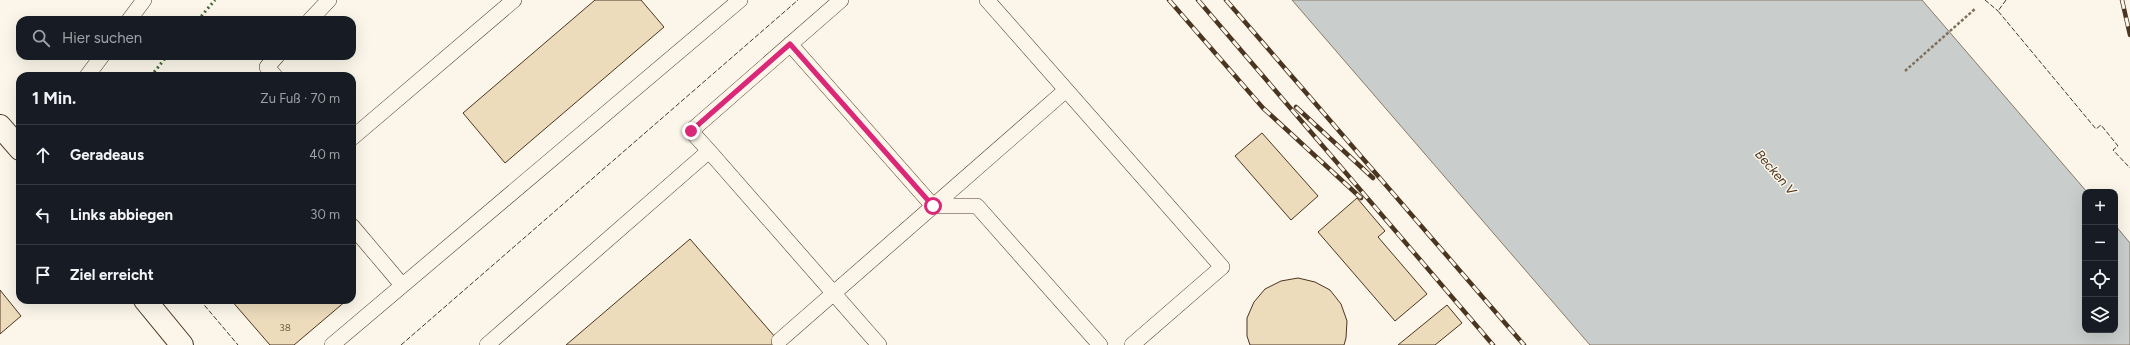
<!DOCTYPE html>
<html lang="de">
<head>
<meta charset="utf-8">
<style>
  :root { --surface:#171b24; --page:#20242c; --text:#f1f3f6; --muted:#9ea1a6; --line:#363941 }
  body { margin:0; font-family:Figtree,sans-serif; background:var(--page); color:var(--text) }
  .controls { position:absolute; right:12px; bottom:12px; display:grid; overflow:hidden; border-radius:8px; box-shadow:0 4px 16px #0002 }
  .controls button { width:36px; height:36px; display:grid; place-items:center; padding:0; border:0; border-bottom:1px solid var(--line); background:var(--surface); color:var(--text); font:20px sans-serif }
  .stop { position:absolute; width:12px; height:12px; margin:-9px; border:3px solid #db2777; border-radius:50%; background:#fff }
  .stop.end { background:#db2777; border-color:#fff; box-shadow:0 1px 4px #0008 }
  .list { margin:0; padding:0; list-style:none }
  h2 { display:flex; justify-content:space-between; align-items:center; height:52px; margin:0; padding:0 16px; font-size:17px }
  h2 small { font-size:13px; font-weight:400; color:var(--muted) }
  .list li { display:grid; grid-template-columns:26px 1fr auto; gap:12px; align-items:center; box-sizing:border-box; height:60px; padding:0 16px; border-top:1px solid var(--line) }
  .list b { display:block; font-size:15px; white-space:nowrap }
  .list em { font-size:13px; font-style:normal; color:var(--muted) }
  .icon { flex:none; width:22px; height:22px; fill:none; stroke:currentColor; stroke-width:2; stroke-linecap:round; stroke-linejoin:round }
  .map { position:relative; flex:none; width:2130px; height:345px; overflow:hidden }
  .search { position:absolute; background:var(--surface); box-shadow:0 4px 16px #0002; left:16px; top:16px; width:340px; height:44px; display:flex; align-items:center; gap:10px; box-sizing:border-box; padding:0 14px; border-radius:12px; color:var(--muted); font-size:15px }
  .panel { position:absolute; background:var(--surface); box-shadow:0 4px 16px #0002; left:16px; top:72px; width:340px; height:232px; border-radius:12px }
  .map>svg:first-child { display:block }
</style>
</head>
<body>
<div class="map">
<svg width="2130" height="345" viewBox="0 0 2130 345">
  <rect width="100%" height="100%" fill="#fbf6e9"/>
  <path fill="#c9cecd" stroke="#887966" d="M1292,0H1922L2087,192H2085V330H2115V225L2130,243V345H1590Z"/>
  <path fill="#ecdcbc" stroke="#4a3520" d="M595,0H641L664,27L505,163L463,113Z
    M1262,133L1318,196L1291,220L1235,156Z
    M1357,198L1385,231L1378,237L1427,294L1395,321L1318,232Z
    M690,239L782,345H566Z
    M1298,278L1315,282L1330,290L1341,304L1347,321L1346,338L1344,345H1250L1247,336V318L1254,302L1265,289L1281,281Z
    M0,290L21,316L0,334Z
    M231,300H347L294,345H270Z
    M1447,305L1462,323L1435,345H1398Z"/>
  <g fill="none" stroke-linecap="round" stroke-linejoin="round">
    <g stroke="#4a3520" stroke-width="16">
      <path id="lane" d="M987,0L1222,267L1132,345
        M129,20L144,0
        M310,20L329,0
        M790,44L933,206H977L1100,345
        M87,76L102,56
        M275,76L267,67L277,56
        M352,138L514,0
        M709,151L691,131L841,0
        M352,226L402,285
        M779,341L1066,90
        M332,345L740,0
        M487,345L709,151L879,345"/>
    </g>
    <g stroke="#4a3520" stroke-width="24">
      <path id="street" d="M0,126L20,149
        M145,300L182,345"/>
    </g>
    <path stroke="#7f6f5c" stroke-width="2.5" stroke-dasharray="3 2" stroke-linecap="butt" d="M1905,71L1976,8"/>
    <use href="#lane" stroke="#fbf6e9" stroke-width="15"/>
    <use href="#street" stroke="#fbf6e9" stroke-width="22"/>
    <g stroke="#4a3520" stroke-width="4.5">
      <path id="rail" d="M1169,0L1263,108L1361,198
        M1198,0L1493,345
        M1226,0L1524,345
        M2122,0L2130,35
        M1296,107L1373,178"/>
    </g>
    <use href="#rail" stroke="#fbf6e9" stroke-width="3" stroke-dasharray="9" stroke-linecap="butt"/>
    <path stroke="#436837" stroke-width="3" stroke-dasharray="2 3" stroke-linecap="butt" d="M198,20L215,0
      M151,76L167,56"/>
    <path stroke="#4a3520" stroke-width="1" stroke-dasharray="5 2" stroke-linecap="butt" d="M1985,0L1998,11
      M2006,0L1998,11L2096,129L2101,125L2118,146L2113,150L2130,168
      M200,300L238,345
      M401,345L798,0"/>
  </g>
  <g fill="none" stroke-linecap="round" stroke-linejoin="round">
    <path stroke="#db2777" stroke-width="5" d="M691,131L790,44L933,206"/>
  </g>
  <g text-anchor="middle" stroke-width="3" stroke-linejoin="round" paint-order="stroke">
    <g font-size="10" fill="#725f47">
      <text x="285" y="331">38</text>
    </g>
    <g font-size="13" font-style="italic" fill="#4a3520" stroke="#fbf6e9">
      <text transform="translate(1776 172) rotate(49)" y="5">Becken V</text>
    </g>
  </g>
</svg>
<div class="controls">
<button>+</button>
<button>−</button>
<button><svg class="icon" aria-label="locate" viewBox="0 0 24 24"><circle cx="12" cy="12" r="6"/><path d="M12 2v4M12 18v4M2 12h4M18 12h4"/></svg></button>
<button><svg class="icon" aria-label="layers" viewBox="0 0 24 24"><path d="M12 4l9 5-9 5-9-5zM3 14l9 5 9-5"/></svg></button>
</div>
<div class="stop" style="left:933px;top:206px"></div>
<div class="stop end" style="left:691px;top:131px"></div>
<div class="search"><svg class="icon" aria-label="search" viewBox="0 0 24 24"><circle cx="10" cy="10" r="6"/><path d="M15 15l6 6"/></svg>Hier suchen</div>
<section class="panel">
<h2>1 Min.<small>Zu Fuß · 70 m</small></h2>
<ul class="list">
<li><svg class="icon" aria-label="ahead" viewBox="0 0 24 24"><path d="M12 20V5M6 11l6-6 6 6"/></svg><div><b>Geradeaus</b></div><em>40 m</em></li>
<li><svg class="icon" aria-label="left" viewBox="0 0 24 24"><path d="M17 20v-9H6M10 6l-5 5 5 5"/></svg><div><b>Links abbiegen</b></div><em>30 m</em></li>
<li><svg class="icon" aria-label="arrive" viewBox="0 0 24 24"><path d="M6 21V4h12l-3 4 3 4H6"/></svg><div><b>Ziel erreicht</b></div></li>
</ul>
</section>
</div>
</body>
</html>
